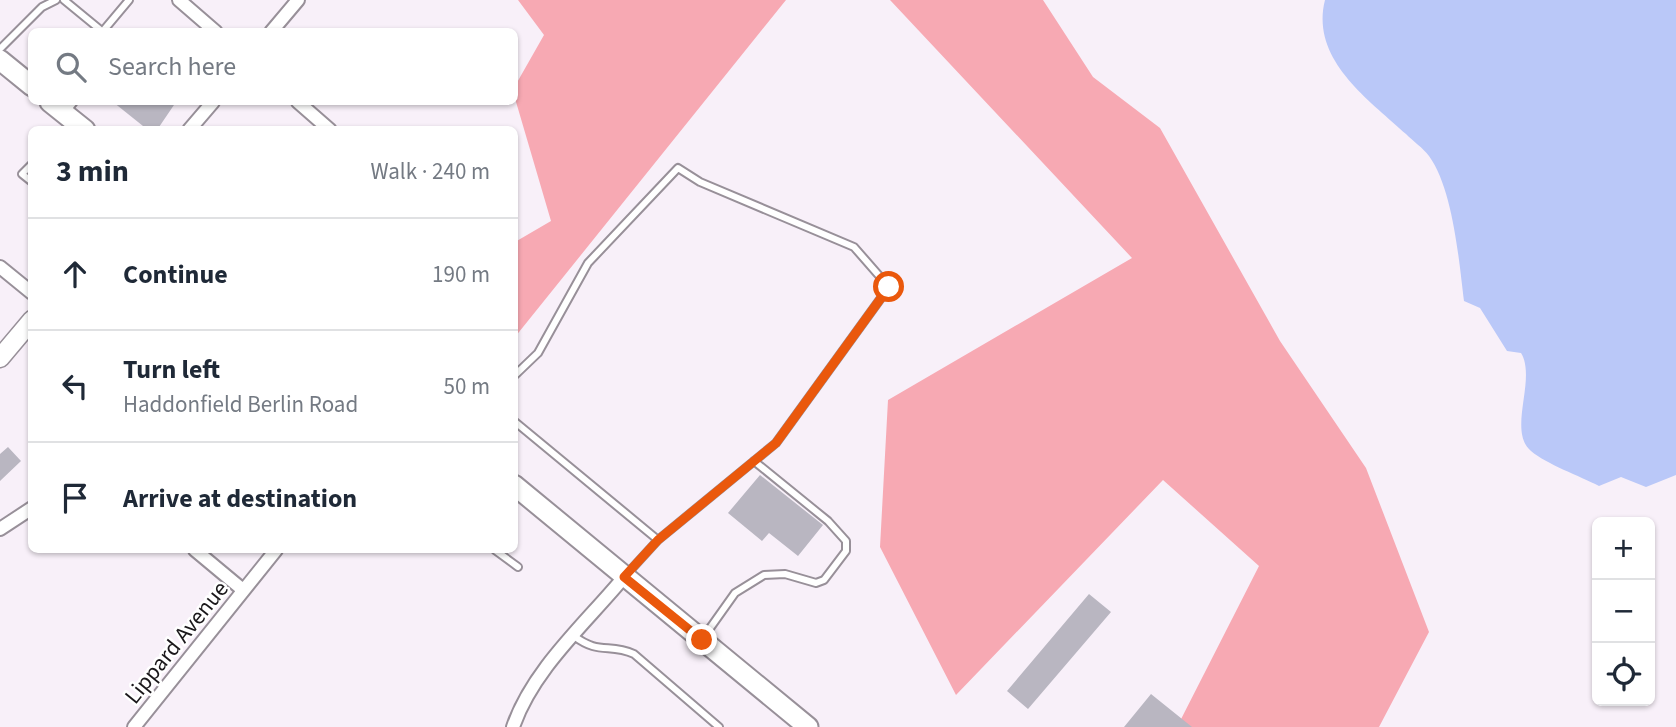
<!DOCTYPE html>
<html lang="en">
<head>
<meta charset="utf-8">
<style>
  :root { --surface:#fff; --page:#f6f6f7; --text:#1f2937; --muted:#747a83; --line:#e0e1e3 }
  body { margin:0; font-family:"Source Sans 3",sans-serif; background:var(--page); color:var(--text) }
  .controls { position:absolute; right:21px; bottom:21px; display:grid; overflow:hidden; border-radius:10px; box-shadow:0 2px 5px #0004 }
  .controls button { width:63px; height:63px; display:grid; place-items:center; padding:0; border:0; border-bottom:2px solid var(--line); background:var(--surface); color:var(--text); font:35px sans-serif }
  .stop { position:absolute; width:21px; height:21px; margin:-16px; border:5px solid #ea580c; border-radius:50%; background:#fff }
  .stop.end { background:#ea580c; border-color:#fff; box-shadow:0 2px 7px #0008 }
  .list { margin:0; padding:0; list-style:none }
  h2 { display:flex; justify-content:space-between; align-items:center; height:91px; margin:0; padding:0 28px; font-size:30px }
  h2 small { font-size:23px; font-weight:400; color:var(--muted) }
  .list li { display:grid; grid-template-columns:46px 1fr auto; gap:21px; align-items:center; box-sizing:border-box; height:112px; padding:0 28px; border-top:2px solid var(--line) }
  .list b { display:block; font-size:26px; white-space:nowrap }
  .list p { margin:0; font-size:23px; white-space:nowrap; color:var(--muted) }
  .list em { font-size:23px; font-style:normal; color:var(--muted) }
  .icon { flex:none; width:38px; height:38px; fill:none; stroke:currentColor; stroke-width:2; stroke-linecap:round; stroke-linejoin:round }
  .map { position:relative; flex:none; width:1676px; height:727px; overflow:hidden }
  .search { position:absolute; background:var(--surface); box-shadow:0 2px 5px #0004; left:28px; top:28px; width:490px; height:77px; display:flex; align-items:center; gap:18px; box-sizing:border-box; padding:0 24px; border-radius:10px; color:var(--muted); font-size:26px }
  .panel { position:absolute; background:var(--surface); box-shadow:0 2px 5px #0004; left:28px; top:126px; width:490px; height:427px; border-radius:10px }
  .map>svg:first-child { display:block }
</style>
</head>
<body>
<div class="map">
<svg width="1676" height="727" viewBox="0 0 1676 727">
  <rect width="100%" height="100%" fill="#f8f0f9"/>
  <path fill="#f7a9b3" d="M518,0H786L515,337V242L551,221L514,95L515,86L544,35Z
    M890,0H1043L1093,77L1160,128L1280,341L1366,468L1429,632L1379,727H1177L1259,566L1163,480L956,695L880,547L888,400L1132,258Z"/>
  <path fill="#bac8f8" d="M1325,0H1676V475L1646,487L1621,477L1599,486C1580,476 1546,464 1531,451C1507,431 1537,379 1521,353L1507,351L1480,308L1464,301C1459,261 1453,189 1429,156C1423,148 1413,141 1406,134C1368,99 1310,59 1325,0Z"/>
  <path fill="#b9b6c1" d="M113,102H176L157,130H148Z
    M8,447L21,461L0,481V454Z
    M760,475L823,525L798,556L769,533L762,541L728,513Z
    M1089,594L1111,612L1028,709L1007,691Z
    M1151,694L1192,727H1124Z"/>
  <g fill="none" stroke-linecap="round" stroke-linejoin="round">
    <g stroke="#989099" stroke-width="10">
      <path id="lane" d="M64,0L103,32
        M103,31L129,0
        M0,49L42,7L56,0
        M66,112L74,102
        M32,164L22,174L32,182
        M514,376L538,353L588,263L678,168L700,182L854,247L889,287L776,443L658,540L626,575
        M514,421L658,540
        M495,550L518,567
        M574,636C599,655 609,643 634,654L719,727
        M703,638L735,593L764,575L785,574L816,583L824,580L846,551V541L828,521L754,461"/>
    </g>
    <g stroke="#989099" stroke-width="16">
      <path id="street" d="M179,0L216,32
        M271,32L298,0
        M298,102L330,130
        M189,130L213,102
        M0,267L32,293
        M0,529L32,508
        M195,550L243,590
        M134,727L276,550
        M513,727C533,669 586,623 624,577"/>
    </g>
    <g stroke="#989099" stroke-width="21">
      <path id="secondary" d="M0,358L32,320"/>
    </g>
    <g stroke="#989099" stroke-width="23">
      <path id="primary" d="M0,60L32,86
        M50,102L85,130
        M514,485L808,727"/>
    </g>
    <use href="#lane" stroke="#fff" stroke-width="6"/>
    <use href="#street" stroke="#fff" stroke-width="12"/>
    <use href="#secondary" stroke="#fff" stroke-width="18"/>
    <use href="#primary" stroke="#fff" stroke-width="19"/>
  </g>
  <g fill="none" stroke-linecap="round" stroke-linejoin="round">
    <path stroke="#ea580c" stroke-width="9" d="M702,640L624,577L658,540L776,443L889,287"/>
  </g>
  <g text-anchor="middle" stroke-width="5" stroke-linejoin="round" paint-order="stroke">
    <g font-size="23" fill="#1a171a" stroke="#fff">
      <text transform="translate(176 642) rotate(-51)" y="8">Lippard Avenue</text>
    </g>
  </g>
</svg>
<div class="controls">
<button>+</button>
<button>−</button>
<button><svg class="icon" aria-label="locate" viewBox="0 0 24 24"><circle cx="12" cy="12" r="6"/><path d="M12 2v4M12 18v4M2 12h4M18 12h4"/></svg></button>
</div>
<div class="stop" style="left:889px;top:287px"></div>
<div class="stop end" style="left:702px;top:640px"></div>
<div class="search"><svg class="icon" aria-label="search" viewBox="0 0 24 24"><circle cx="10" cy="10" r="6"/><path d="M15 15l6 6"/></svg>Search here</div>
<section class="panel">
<h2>3 min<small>Walk · 240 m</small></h2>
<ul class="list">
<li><svg class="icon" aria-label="ahead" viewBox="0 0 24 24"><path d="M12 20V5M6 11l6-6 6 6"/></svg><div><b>Continue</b></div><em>190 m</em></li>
<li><svg class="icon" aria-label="left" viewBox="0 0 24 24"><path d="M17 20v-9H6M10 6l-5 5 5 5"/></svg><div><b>Turn left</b><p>Haddonfield Berlin Road</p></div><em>50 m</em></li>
<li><svg class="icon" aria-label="arrive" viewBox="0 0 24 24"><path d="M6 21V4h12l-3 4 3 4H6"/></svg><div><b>Arrive at destination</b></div></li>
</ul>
</section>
</div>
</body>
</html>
